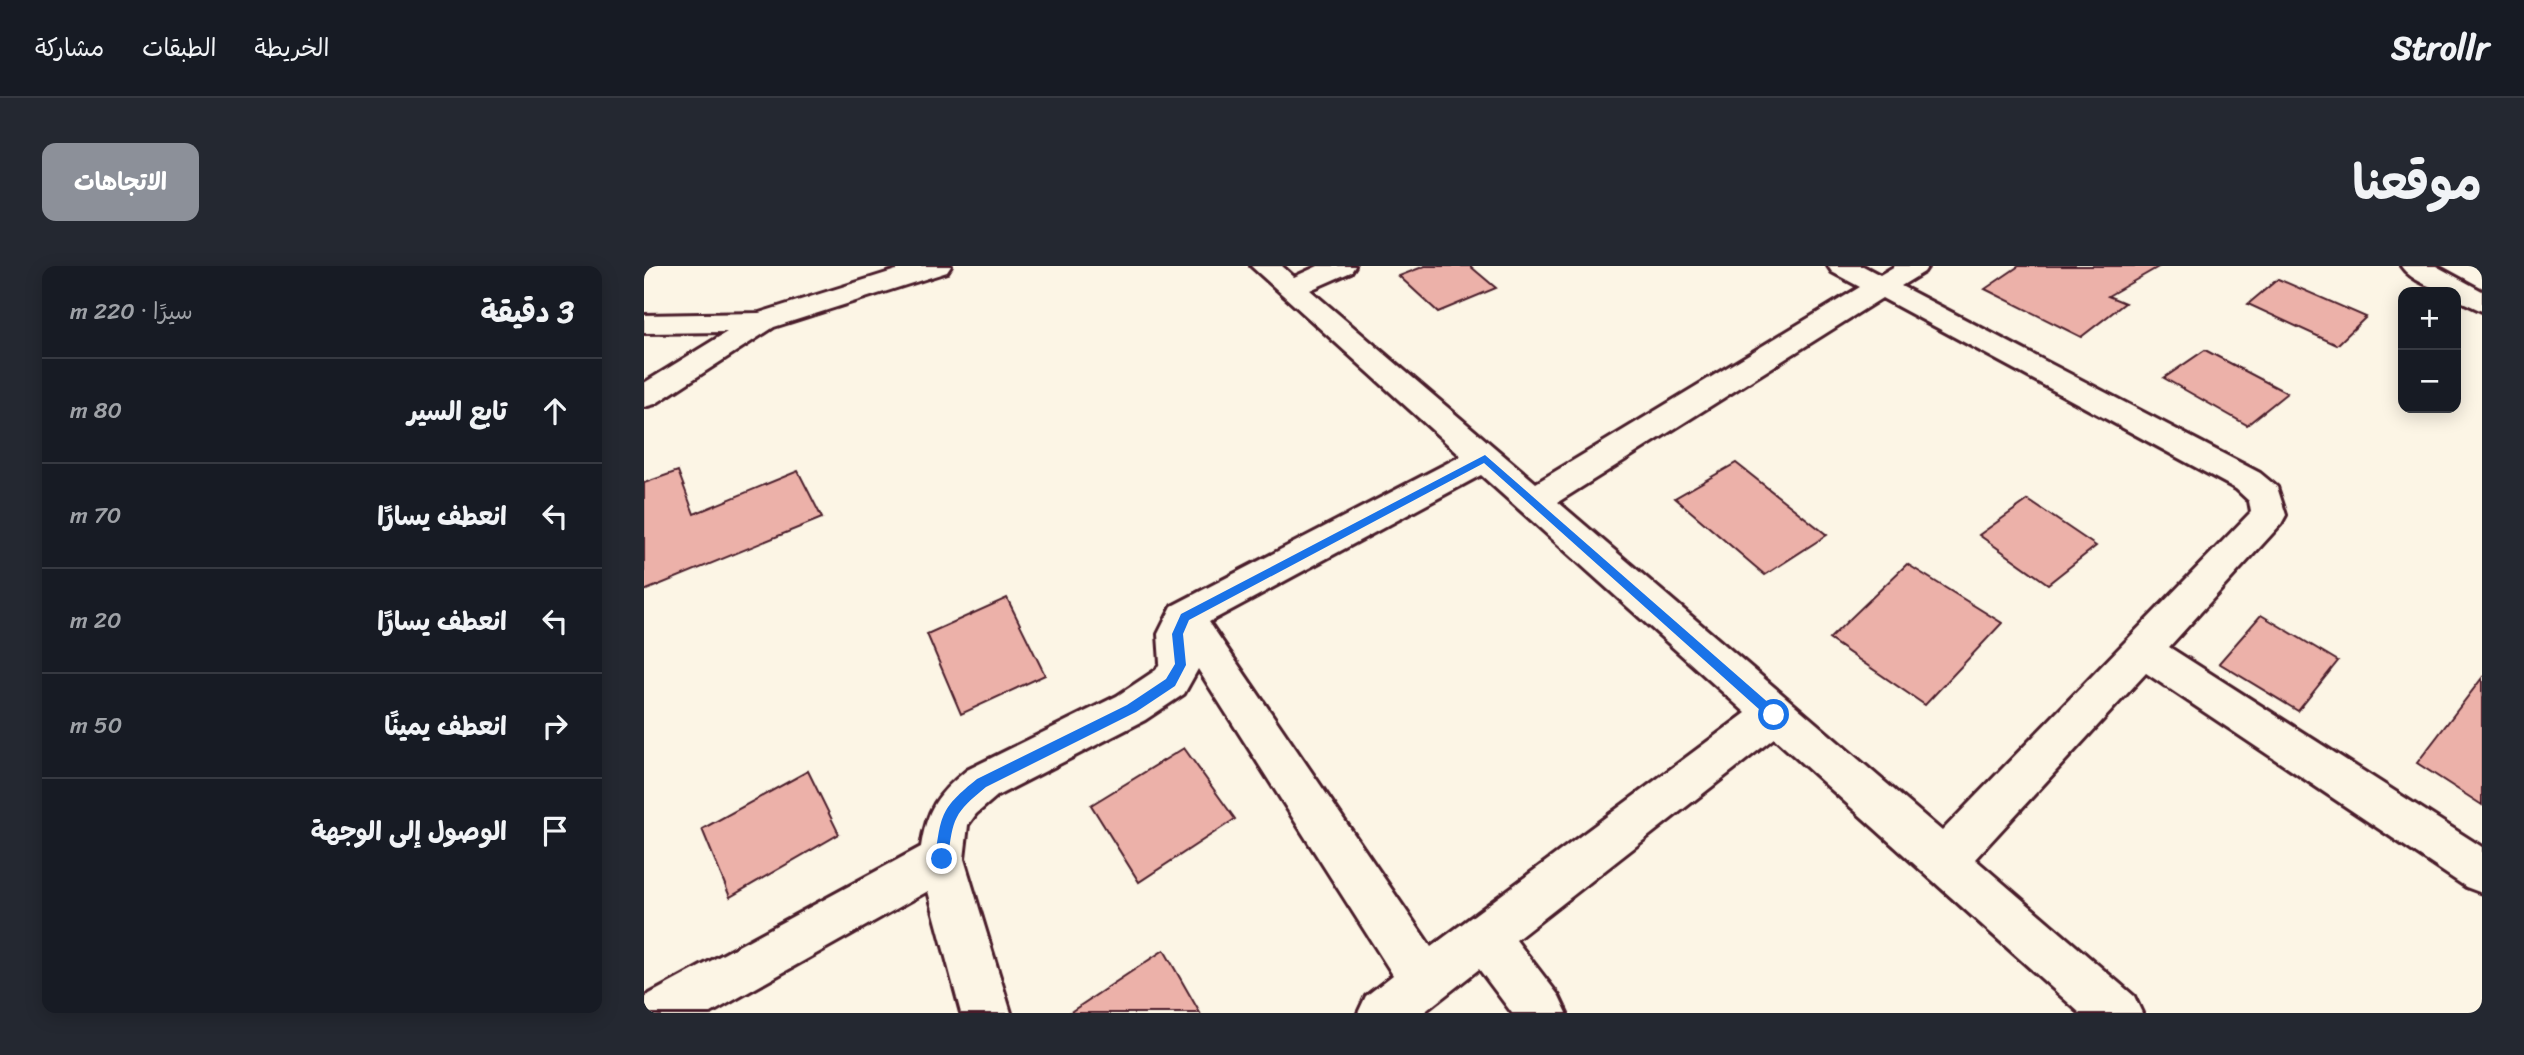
<!DOCTYPE html>
<html lang="ar">
<head>
<meta charset="utf-8">
<style>
  :root { --surface:#171b24; --page:#242831; --text:#f1f3f6; --muted:#9ea1a6; --line:#363941; --accent:#8c9099 }
  body { margin:0; font-family:Sriracha,"Playpen Sans Arabic",sans-serif; background:var(--page); color:var(--text); direction:rtl }
  .controls { position:absolute; right:21px; top:21px; display:grid; overflow:hidden; border-radius:14px; box-shadow:0 4px 18px #0003 }
  .controls button { width:63px; height:63px; display:grid; place-items:center; padding:0; border:0; border-bottom:2px solid var(--line); background:var(--surface); color:var(--text); font:35px sans-serif }
  .stop { position:absolute; width:21px; height:21px; margin:-16px; border:5px solid #1a73e8; border-radius:50%; background:#fff }
  .stop.end { background:#1a73e8; border-color:#fff; box-shadow:0 2px 7px #0008 }
  .list { margin:0; padding:0; list-style:none }
  h2 { display:flex; justify-content:space-between; align-items:center; height:91px; margin:0; padding:0 28px; font-size:30px }
  h2 small { font-size:23px; font-weight:400; color:var(--muted) }
  .list li { display:grid; grid-template-columns:46px 1fr auto; gap:21px; align-items:center; box-sizing:border-box; height:105px; padding:0 28px; border-top:2px solid var(--line) }
  .list b { display:block; font-size:26px; white-space:nowrap }
  .list em { font-size:23px; font-style:normal; color:var(--muted) }
  .icon { flex:none; width:38px; height:38px; fill:none; stroke:currentColor; stroke-width:2; stroke-linecap:round; stroke-linejoin:round }
  .map { position:relative; flex:none; width:1838px; height:747px; overflow:hidden; direction:ltr; border-radius:14px }
  header { display:flex; align-items:center; gap:42px; box-sizing:border-box; height:98px; padding:0 35px; background:var(--surface); border-bottom:2px solid var(--line) }
  header strong { font-size:33px }
  nav { display:flex; gap:38px; margin-inline-start:auto; font-size:24px }
  .intro { display:flex; align-items:center; justify-content:space-between; box-sizing:border-box; height:168px; padding:0 42px }
  h1 { margin:0; font-size:49px }
  .button { padding:18px 32px; border-radius:14px; background:var(--accent); color:#fff; font-size:24px; font-weight:700 }
  main { display:flex; gap:42px; padding:0 42px }
  aside { flex:1; background:var(--surface); border-radius:14px; box-shadow:0 4px 18px #0003 }
  .map>svg:first-child { display:block }
</style>
</head>
<body>
<header>
<strong>Strollr</strong>
<nav><a>الخريطة</a><a>الطبقات</a><a>مشاركة</a></nav>
</header>
<div class="intro"><h1>موقعنا</h1><a class="button">الاتجاهات</a></div>
<main>
<div class="map">
<svg width="1838" height="747" viewBox="0 0 1838 747">
  <rect width="100%" height="100%" fill="#fcf5e5"/>
  <filter id="ink" filterUnits="userSpaceOnUse"><feTurbulence type="fractalNoise" baseFrequency=".0143" numOctaves="2"/><feDisplacementMap in="SourceGraphic" scale="14" xChannelSelector="R" yChannelSelector="G"/><feConvolveMatrix kernelMatrix="1 2 1 2 8 2 1 2 1" color-interpolation-filters="sRGB"/></filter>
  <g filter="url(#ink)">
    <path fill="#ecb1a9" stroke="#4a1f2b" stroke-width="2" d="M781,0H826L852,22L794,46L755,10Z
      M1375,0H1516L1464,30L1481,37L1437,71L1341,23Z
      M1634,13L1722,51L1693,79L1604,38Z
      M1561,84L1643,127L1603,159L1520,112Z
      M1092,197L1183,269L1121,309L1031,232Z
      M34,205L50,248L154,205L178,252L0,325V217Z
      M1384,234L1452,280L1404,318L1335,269Z
      M1263,298L1358,357L1281,439L1185,373Z
      M363,332L401,409L317,448L283,368Z
      M1617,349L1694,395L1654,445L1575,397Z
      M1838,412V539L1773,497Z
      M540,482L591,553L495,616L447,539Z
      M164,505L195,568L86,631L58,563Z
      M520,684L556,747H425Z"/>
    <g fill="none" stroke-linecap="round" stroke-linejoin="round">
      <g stroke="#4a1f2b" stroke-width="6">
        <path id="minor" d="M265,0H307L303,6L130,61L11,138L0,141V117L83,66L0,67V49L115,47Z
          M607,0H638L650,11L674,0H711L707,6L666,24L892,217L1216,21L1188,6L1184,0H1219L1236,9L1251,0H1284L1280,6L1257,20L1616,207L1633,221L1642,249L1637,258L1525,381L1838,581V627L1822,621L1502,407L1331,593L1490,730L1498,747H1436L1130,472L872,674L915,730L923,747H868L835,703L779,747H714L722,730L749,709L554,403L540,428L501,454L353,530L332,548L324,559L320,593L367,747H317L284,625L67,747H0L2,730L277,581C283,543 293,528 323,504L473,430L512,404L516,397L514,368L528,340L817,190ZM1238,32L1592,223L1605,235L1607,246L1298,565L914,236ZM837,209L1102,447L787,681L565,356Z
          M1757,0H1792L1838,25V45L1812,33V26C1795,26 1767,15 1757,0Z"/>
      </g>
      <use href="#minor" fill="#fcf5e5" fill-rule="evenodd"/>
    </g>
  </g>
  <path fill="#1a73e8" d="M841,189L1135,446V453H1126L840,197L545,354L539,368L542,399L531,420L492,446L342,521C310,547 309,552 304,593L302,597H293L291,593C297,548 297,542 333,513L483,439L522,413L531,398L528,368L537,348Z"/>
</svg>
<div class="controls">
<button>+</button>
<button>−</button>
</div>
<div class="stop" style="left:1130px;top:449px"></div>
<div class="stop end" style="left:298px;top:593px"></div>
</div>
<aside>
<h2>3 دقيقة<small>سيرًا · 220 m</small></h2>
<ul class="list">
<li><svg class="icon" aria-label="ahead" viewBox="0 0 24 24"><path d="M12 20V5M6 11l6-6 6 6"/></svg><div><b>تابع السير</b></div><em>80 m</em></li>
<li><svg class="icon" aria-label="left" viewBox="0 0 24 24"><path d="M17 20v-9H6M10 6l-5 5 5 5"/></svg><div><b>انعطف يسارًا</b></div><em>70 m</em></li>
<li><svg class="icon" aria-label="left" viewBox="0 0 24 24"><path d="M17 20v-9H6M10 6l-5 5 5 5"/></svg><div><b>انعطف يسارًا</b></div><em>20 m</em></li>
<li><svg class="icon" aria-label="right" viewBox="0 0 24 24"><path d="M7 20v-9h11M14 6l5 5-5 5"/></svg><div><b>انعطف يمينًا</b></div><em>50 m</em></li>
<li><svg class="icon" aria-label="arrive" viewBox="0 0 24 24"><path d="M6 21V4h12l-3 4 3 4H6"/></svg><div><b>الوصول إلى الوجهة</b></div></li>
</ul>
</aside>
</main>
</body>
</html>
